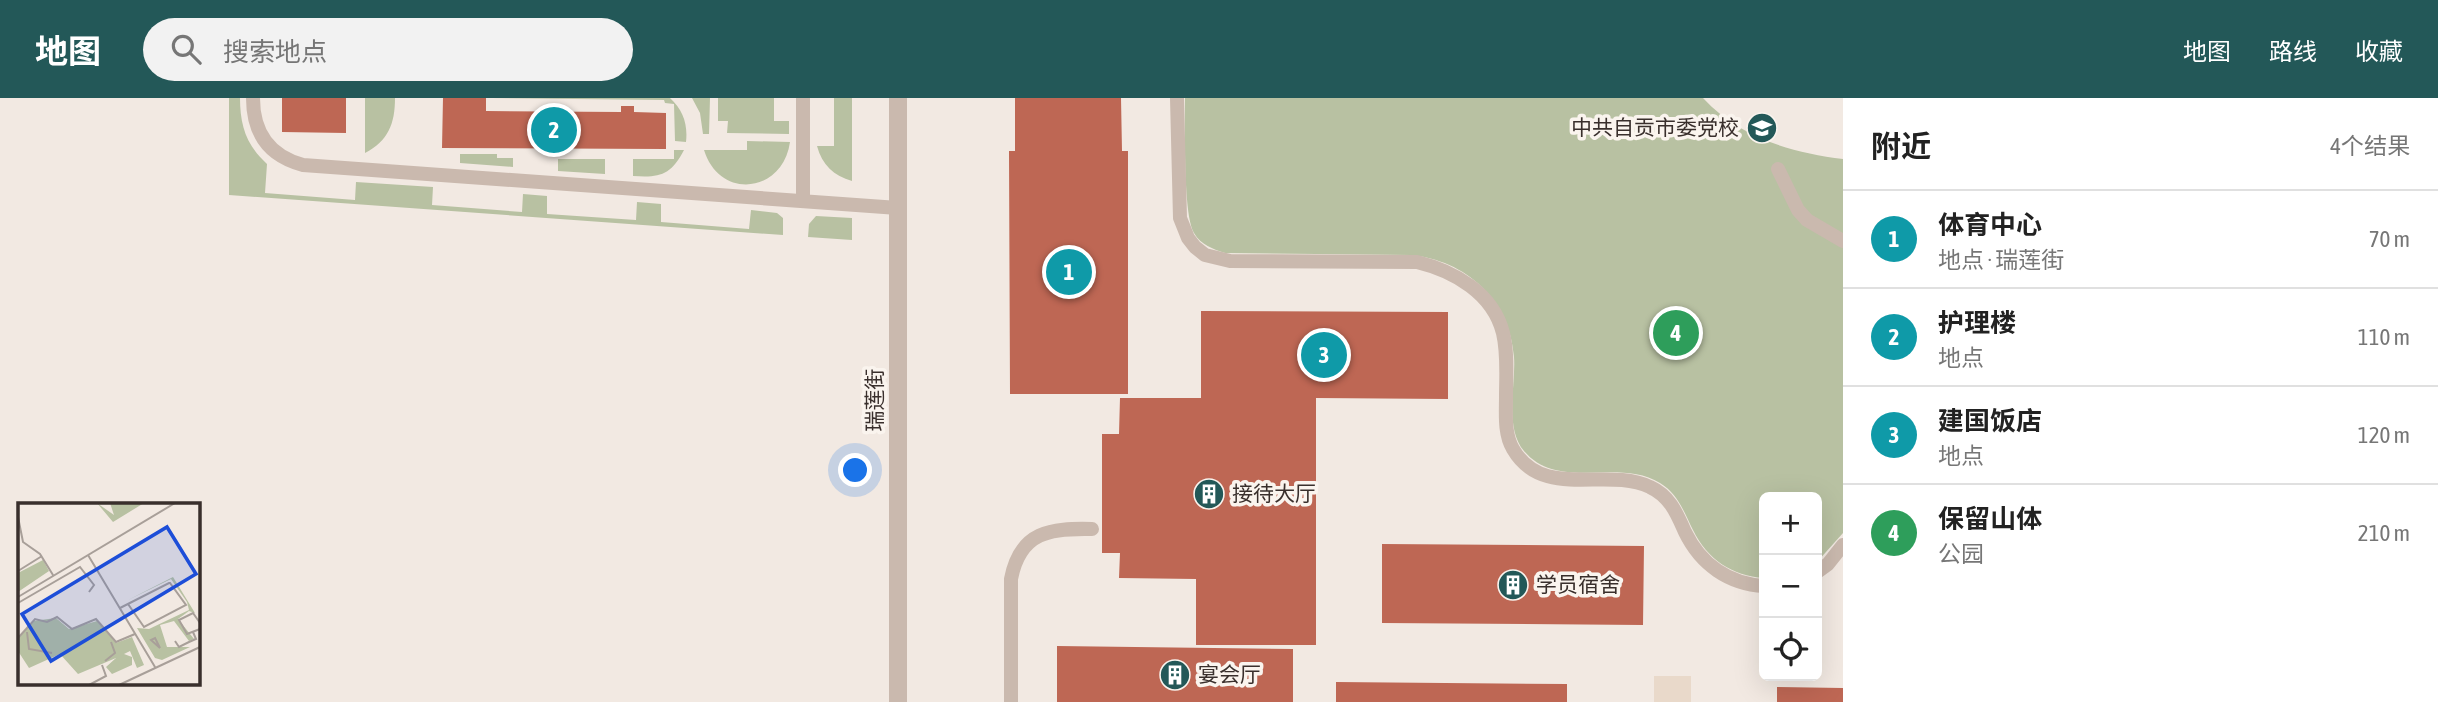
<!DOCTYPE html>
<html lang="zh">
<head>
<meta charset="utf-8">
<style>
  :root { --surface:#fff; --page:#f2f2f2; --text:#222; --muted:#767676; --line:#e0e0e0; --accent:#235858 }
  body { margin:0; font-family:"Asap Condensed","Noto Sans SC",sans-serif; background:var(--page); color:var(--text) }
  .controls { position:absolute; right:21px; bottom:21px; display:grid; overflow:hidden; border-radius:10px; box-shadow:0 7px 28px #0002 }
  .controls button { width:63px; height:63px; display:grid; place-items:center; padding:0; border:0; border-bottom:2px solid var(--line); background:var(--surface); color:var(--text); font:35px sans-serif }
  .you { position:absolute; left:856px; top:373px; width:24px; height:24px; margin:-18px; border:5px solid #fff; border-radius:50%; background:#1a73e8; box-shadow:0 0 0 10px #1a73e833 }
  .badge { display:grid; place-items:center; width:46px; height:46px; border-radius:50%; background:var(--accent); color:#fff; font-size:23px; font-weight:700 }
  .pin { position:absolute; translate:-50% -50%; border:4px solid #fff; box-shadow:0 2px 7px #0006 }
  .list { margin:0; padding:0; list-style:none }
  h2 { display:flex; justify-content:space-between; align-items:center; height:91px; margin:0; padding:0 28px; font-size:30px }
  h2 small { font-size:23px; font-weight:400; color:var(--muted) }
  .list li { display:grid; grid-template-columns:46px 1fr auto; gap:21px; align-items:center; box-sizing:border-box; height:98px; padding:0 28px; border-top:2px solid var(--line) }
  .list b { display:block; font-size:26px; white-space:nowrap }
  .list p { margin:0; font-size:23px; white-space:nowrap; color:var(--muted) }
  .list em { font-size:23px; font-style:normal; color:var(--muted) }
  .icon { flex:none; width:38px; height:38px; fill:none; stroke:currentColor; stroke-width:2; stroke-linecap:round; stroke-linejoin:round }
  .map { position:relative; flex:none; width:1843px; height:604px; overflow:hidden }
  header { display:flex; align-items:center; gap:42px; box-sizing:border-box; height:98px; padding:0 35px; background:var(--accent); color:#fff }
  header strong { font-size:33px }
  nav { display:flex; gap:38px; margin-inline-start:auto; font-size:24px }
  .search { width:490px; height:63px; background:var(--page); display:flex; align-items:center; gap:18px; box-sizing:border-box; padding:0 24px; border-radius:38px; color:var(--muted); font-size:26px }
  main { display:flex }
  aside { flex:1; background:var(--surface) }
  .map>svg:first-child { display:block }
</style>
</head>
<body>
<header>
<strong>地图</strong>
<div class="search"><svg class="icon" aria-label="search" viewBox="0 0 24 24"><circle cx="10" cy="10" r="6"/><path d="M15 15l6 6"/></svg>搜索地点</div>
<nav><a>地图</a><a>路线</a><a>收藏</a></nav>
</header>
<main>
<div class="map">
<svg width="1843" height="604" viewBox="0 0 1843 604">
  <rect width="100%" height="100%" fill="#f2e9e2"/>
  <path fill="#b8c1a2" d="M229,0H240C240,27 246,47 267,66L265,95L355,102L356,84L433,89L432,107L522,114L523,96L547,98V116L636,122L637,104L661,106V124L749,131L751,112L777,115L783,120V137L229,97Z
    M365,0H395C395,26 388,43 365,55Z
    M492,0H670C683,12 688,26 686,44L675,43L674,6L665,5L664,2Z
    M692,0H710L709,36H703L700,15Z
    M718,0H774V23H789V36L727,35L728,23H718Z
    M834,0H852V83C834,78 822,67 817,48H834Z
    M1185,0H1703C1740,40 1790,54 1843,61V435L1817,464V399H1764V480C1732,478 1707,461 1693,432C1684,414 1678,396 1660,385C1618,359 1559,394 1524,353C1504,329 1516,287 1514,259C1510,202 1466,162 1410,157L1225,155C1213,151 1201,147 1194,135C1183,117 1185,27 1185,0Z
    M747,43L790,44C783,95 720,103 704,52H747Z
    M674,52H684C671,77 660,80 633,78V61H674Z
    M460,56H497V60H513V69L460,65Z
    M558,61H605V76L558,73Z
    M816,118L852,120V142L808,139L809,126Z"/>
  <path fill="#e9d9ca" d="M1654,578H1691V604H1654Z"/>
  <path fill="#be6754" d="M282,0H346V35L282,34Z
    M443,0H486V13L621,14V8H634V14L666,15V51L442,50Z
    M1015,0H1121L1122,53H1128V296H1010L1009,53H1015Z
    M1201,213L1448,214V301L1316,300V547H1196V481L1119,480L1120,455H1102V336H1119L1120,300H1201Z
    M1382,446L1644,448L1643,527L1382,525Z
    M1057,548L1293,551V604H1057Z
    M1336,584L1567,586V604H1336Z
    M1777,589L1843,590V604H1777Z"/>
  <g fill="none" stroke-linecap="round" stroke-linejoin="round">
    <path stroke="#cab9ae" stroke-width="14" d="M253,0C253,35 269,58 303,67L898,110
      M1177,0L1180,120L1188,140L1195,149L1205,157L1230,163L1417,164C1454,173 1493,195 1503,235C1508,256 1506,278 1506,299C1506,316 1504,336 1513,351C1543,403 1606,368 1650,389C1670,398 1677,416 1685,434C1701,467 1729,486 1764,488
      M1778,71L1798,112L1807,122L1843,143
      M803,103V0
      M1817,474L1828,466L1843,447
      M1011,604V481C1020,433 1051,430 1092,431"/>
    <path stroke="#cab9ae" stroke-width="18" d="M898,604V0"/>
  </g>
  <defs>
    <g id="school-disc" transform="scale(1.575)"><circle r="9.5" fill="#235858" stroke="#faf4ee"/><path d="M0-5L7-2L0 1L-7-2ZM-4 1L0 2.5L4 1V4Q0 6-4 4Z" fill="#fff"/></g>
    <g id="building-disc" transform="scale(1.575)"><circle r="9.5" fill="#235858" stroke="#faf4ee"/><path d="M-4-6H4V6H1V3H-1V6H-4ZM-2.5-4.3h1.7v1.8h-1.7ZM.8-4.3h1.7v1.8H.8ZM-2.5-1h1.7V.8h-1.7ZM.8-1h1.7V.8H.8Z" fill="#fff"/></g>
  </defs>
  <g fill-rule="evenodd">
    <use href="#school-disc" x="1762" y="30"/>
    <use href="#building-disc" x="1209" y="396"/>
    <use href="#building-disc" x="1513" y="487"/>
    <use href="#building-disc" x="1175" y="577"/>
  </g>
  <g text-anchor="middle" stroke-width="7" stroke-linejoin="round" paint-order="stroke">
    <g font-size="21" fill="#392f2c" stroke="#faf4ee" text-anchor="start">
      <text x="1739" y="37" text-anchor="end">中共自贡市委党校</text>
      <text x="1232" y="403">接待大厅</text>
      <text x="1536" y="494">学员宿舍</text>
      <text x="1198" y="584">宴会厅</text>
    </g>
    <g font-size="21" fill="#392f2c" stroke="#faf4ee">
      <text transform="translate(875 302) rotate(-90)" y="7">瑞莲街</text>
    </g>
  </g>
  <g transform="translate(18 405)">
    <rect width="182" height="182" fill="#f2e9e2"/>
    <path d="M79,0L96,12L92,0H126L95,19ZM25,57L31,68L0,89V70ZM155,74L177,110L171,108L160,116L176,136L171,138L156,118L142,122L149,144H172L144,157L137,155L119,125L131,126L171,107L169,99L153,76L110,97ZM38,115L51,126L79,118L98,140L114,134L126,162L119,165L112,148L106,151L114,154V162L94,171L88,164L98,155L60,171L42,151L11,165L0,148V136L15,118Z" fill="#b8c1a2"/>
    <path fill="none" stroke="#a89f99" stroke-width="2" d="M0,14L5,39L22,51L35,72M70,52L137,164M0,68L24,53M0,94L157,0M0,100L62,64L76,82L71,89M102,105L151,80H152L168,102L126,124L110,101M182,120L175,110L161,117L169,131L182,126M9,129L11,146L34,150M0,135L17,116L29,119L39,114L54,126L78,116L98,139L117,131M137,135L142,145L133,137ZM157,138L161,144L171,139L178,136L175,129M87,158L97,150L93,139M71,182L88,173L84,162M101,182L182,144"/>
    <path fill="#1d4ed8" fill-opacity="0.15" stroke="#1d4ed8" stroke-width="3.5" d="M149,24L178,71L33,158L4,111Z"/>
    <rect width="182" height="182" fill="none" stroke="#392f2c" stroke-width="3.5"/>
  </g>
</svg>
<div class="controls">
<button>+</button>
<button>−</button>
<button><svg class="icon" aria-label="locate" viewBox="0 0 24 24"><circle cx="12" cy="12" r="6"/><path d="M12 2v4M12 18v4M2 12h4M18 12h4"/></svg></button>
</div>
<div class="you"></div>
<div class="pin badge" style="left:1069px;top:174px;background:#0f9aa8">1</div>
<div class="pin badge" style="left:554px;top:32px;background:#0f9aa8">2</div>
<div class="pin badge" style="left:1324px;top:257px;background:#0f9aa8">3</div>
<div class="pin badge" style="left:1676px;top:235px;background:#2e9e5b">4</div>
</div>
<aside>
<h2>附近<small>4个结果</small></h2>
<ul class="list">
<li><span class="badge" style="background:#0f9aa8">1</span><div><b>体育中心</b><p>地点 · 瑞莲街</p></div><em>70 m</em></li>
<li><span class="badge" style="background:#0f9aa8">2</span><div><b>护理楼</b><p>地点</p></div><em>110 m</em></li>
<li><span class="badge" style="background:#0f9aa8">3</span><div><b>建国饭店</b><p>地点</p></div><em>120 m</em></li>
<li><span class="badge" style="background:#2e9e5b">4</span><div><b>保留山体</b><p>公园</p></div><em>210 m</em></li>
</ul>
</aside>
</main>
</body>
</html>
